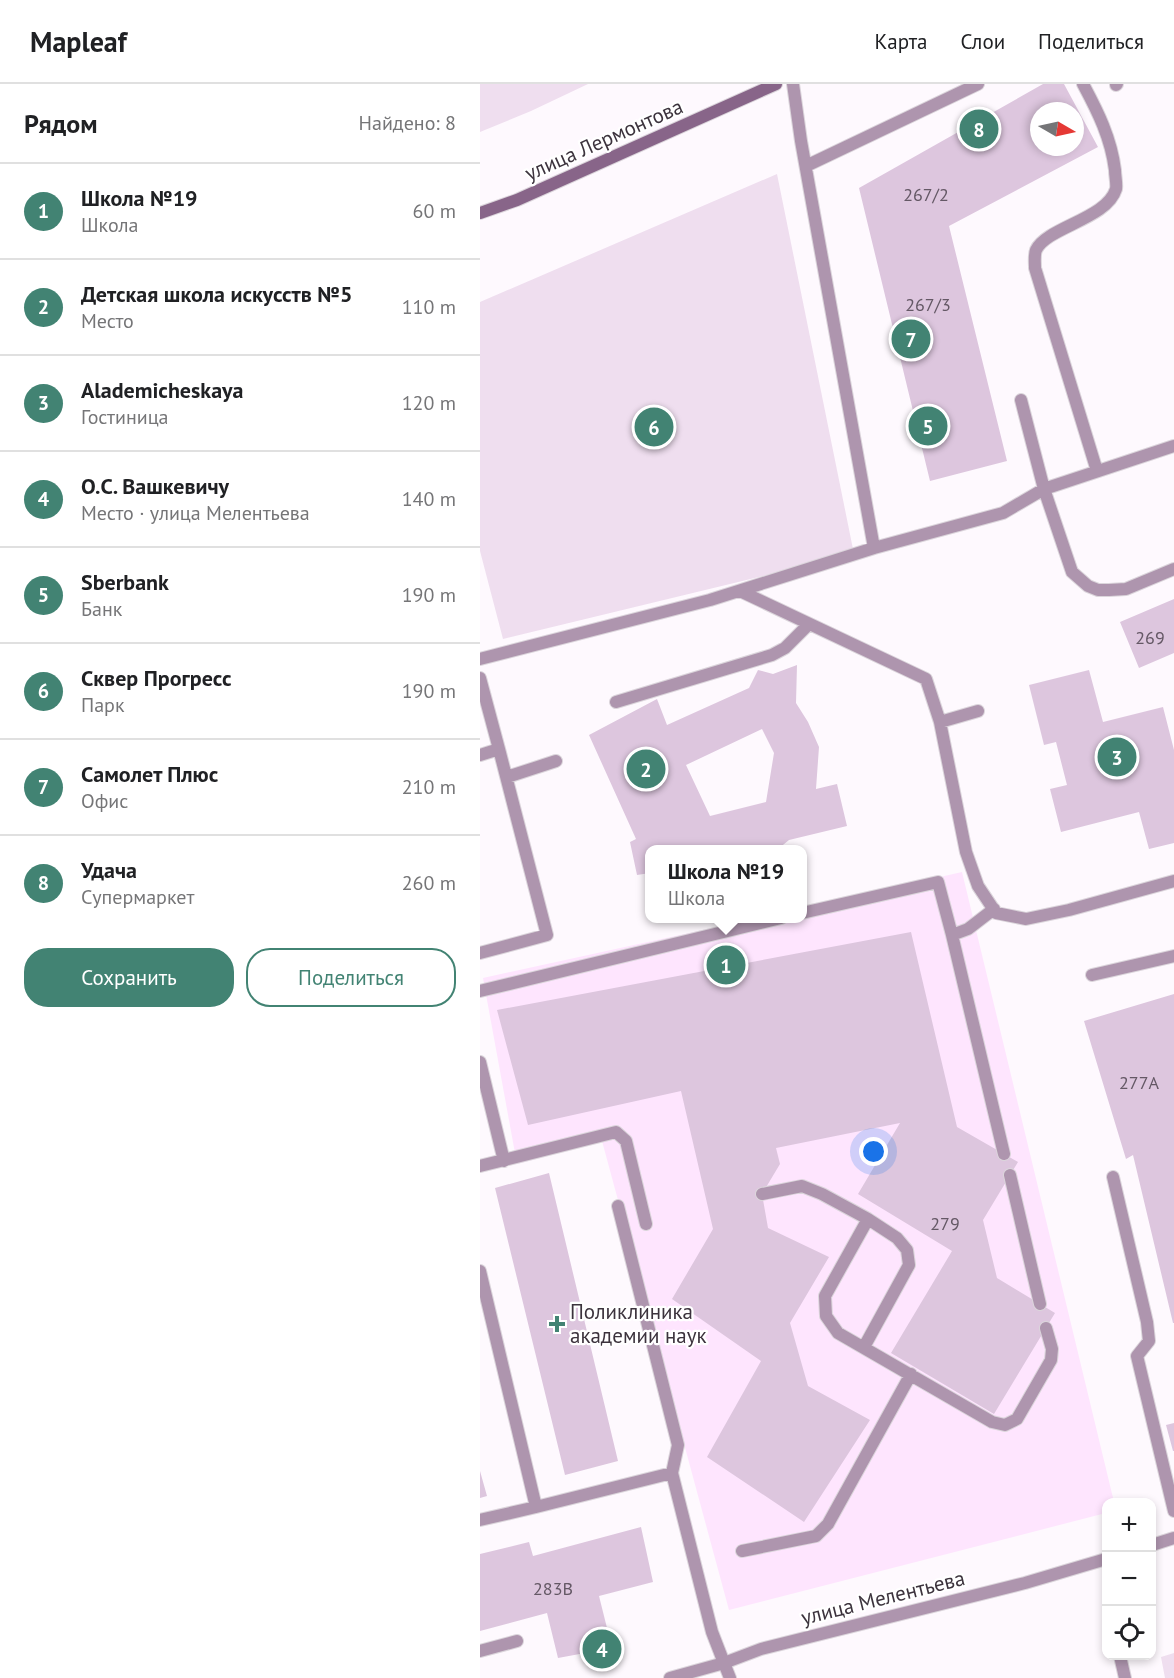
<!DOCTYPE html>
<html lang="ru">
<head>
<meta charset="utf-8">
<style>
  :root { --surface:#fff; --page:#f2f2f2; --text:#202124; --muted:#757577; --line:#e0e0e0; --accent:#428373 }
  body { margin:0; font-family:"PT Sans",sans-serif; background:var(--page); color:var(--text) }
  .controls { position:absolute; right:18px; bottom:18px; display:grid; overflow:hidden; border-radius:12px; box-shadow:0 3px 9px #0003 }
  .controls button { width:54px; height:54px; display:grid; place-items:center; padding:0; border:0; border-bottom:2px solid var(--line); background:var(--surface); color:var(--text); font:30px sans-serif }
  .compass { position:absolute; left:550px; top:18px; width:54px; height:54px; border-radius:50%; background:var(--surface); box-shadow:0 3px 9px #0003; rotate:99deg }
  .you { position:absolute; left:394px; top:1068px; width:21px; height:21px; margin:-15px; border:4px solid #fff; border-radius:50%; background:#1a73e8; box-shadow:0 0 0 9px #1a73e833 }
  .badge { display:grid; place-items:center; width:39px; height:39px; border-radius:50%; background:var(--accent); color:#fff; font-size:20px; font-weight:700 }
  .pin { position:absolute; translate:-50% -50%; border:3px solid #fff; box-shadow:0 2px 6px #0006 }
  .popup { position:absolute; left:165px; top:761px; width:162px; height:78px; box-sizing:border-box; display:grid; place-content:center; border-radius:12px; background:var(--surface); filter:drop-shadow(0 2px 4px #0005); font-size:20px; white-space:nowrap; color:var(--muted) }
  .popup b { font-size:22px; color:var(--text) }
  .popup::after { content:''; position:absolute; left:50%; top:100%; margin-left:-12px; border:12px solid transparent; border-top-color:var(--surface) }
  .list { margin:0; padding:0; list-style:none }
  h2 { display:flex; justify-content:space-between; align-items:center; height:78px; margin:0; padding:0 24px; font-size:26px }
  h2 small { font-size:20px; font-weight:400; color:var(--muted) }
  .list li { display:grid; grid-template-columns:39px 1fr auto; gap:18px; align-items:center; box-sizing:border-box; height:96px; padding:0 24px; border-top:2px solid var(--line) }
  .list b { display:block; font-size:22px; white-space:nowrap }
  .list p { margin:0; font-size:20px; white-space:nowrap; color:var(--muted) }
  .list em { font-size:20px; font-style:normal; color:var(--muted) }
  .actions { display:flex; gap:12px; padding:18px 24px }
  .actions a { flex:1; padding:14px 0; border:2px solid var(--accent); border-radius:24px; text-align:center; font-size:21px; color:var(--accent) }
  .actions .main { background:var(--accent); color:#fff }
  .icon { flex:none; width:33px; height:33px; fill:none; stroke:currentColor; stroke-width:2; stroke-linecap:round; stroke-linejoin:round }
  .map { position:relative; flex:none; width:694px; height:1594px; overflow:hidden }
  header { display:flex; align-items:center; gap:36px; box-sizing:border-box; height:84px; padding:0 30px; background:var(--surface); border-bottom:2px solid var(--line) }
  header strong { font-size:28px }
  nav { display:flex; gap:33px; margin-inline-start:auto; font-size:21px }
  main { display:flex }
  aside { flex:1; background:var(--surface) }
  .map>svg:first-child { display:block }
</style>
</head>
<body>
<header>
<strong>Mapleaf</strong>
<nav><a>Карта</a><a>Слои</a><a>Поделиться</a></nav>
</header>
<main>
<aside>
<h2>Рядом<small>Найдено: 8</small></h2>
<ul class="list">
<li><span class="badge">1</span><div><b>Школа №19</b><p>Школа</p></div><em>60 m</em></li>
<li><span class="badge">2</span><div><b>Детская школа искусств №5</b><p>Место</p></div><em>110 m</em></li>
<li><span class="badge">3</span><div><b>Alademicheskaya</b><p>Гостиница</p></div><em>120 m</em></li>
<li><span class="badge">4</span><div><b>О.С. Вашкевичу</b><p>Место · улица Мелентьева</p></div><em>140 m</em></li>
<li><span class="badge">5</span><div><b>Sberbank</b><p>Банк</p></div><em>190 m</em></li>
<li><span class="badge">6</span><div><b>Сквер Прогресс</b><p>Парк</p></div><em>190 m</em></li>
<li><span class="badge">7</span><div><b>Самолет Плюс</b><p>Офис</p></div><em>210 m</em></li>
<li><span class="badge">8</span><div><b>Удача</b><p>Супермаркет</p></div><em>260 m</em></li>
</ul>
<div class="actions"><a class="main">Сохранить</a><a>Поделиться</a></div>
</aside>
<div class="map">
<svg width="694" height="1594" viewBox="0 0 694 1594">
  <rect width="100%" height="100%" fill="#fef9fe"/>
  <path fill="#fee5fe" d="M482,788L634,1418H626V1429L249,1526L122,1057L37,1080L3,894L273,835L322,834L323,824Z"/>
  <path fill="#efdeef" d="M0,0H108L51,27L0,48Z
    M297,90L374,470L23,555L0,467V218Z
    M694,1569V1594H685L681,1573Z"/>
  <path fill="#ddc6de" fill-rule="evenodd" d="M563,0H584L618,63L469,142L527,377L450,397L379,104ZM559,27H595V63H559Z
    M694,515V569L659,584L640,538Z
    M317,581L316,619L328,638L339,663L336,705L357,700L367,742L309,756L298,765H170V789L157,791L150,758L156,755L109,651L177,615L187,641L269,604L278,586L293,590ZM282,645L294,669L286,718L230,732L206,681Z
    M609,586L623,638L683,623L694,666V759L669,765L659,728L581,748L570,705L587,701L576,658L564,661L549,601Z
    M431,848L477,1043L538,1078L503,1136L517,1194L575,1229L514,1330L411,1269L472,1167L378,1110L420,1039L296,1064L300,1080L282,1110L288,1144L349,1173L310,1239L328,1302L390,1336L324,1438L227,1373L281,1277L192,1215L233,1145L201,1007L48,1041L17,926Z
    M694,910V1239H693L653,1071L646,1075L604,937Z
    M69,1089L138,1377L85,1391L15,1104Z
    M694,1339V1367H693L686,1341Z
    M0,1387L7,1412L0,1414Z
    M161,1443L173,1498L119,1512L132,1564L78,1574L67,1529L0,1547V1470L49,1458L53,1472Z"/>
  <g fill="none" stroke-linecap="round" stroke-linejoin="round">
    <g stroke="#dbd5db" stroke-width="14">
      <path id="lane" d="M313,0L321,57L394,464
        M603,0C618,28 631,54 635,86C635,92 637,100 636,105C627,135 567,143 556,166C554,171 555,179 555,184L617,387
        M636,1L637,0
        M326,82L498,0
        M541,316L564,405L592,488L608,502L618,506H629L646,505L694,485
        M260,507L446,595L460,638L486,768L498,802L516,829L546,835L589,826L694,797
        M0,575L230,516L394,464L523,429L564,405L694,362
        M0,594L19,665L0,671
        M136,618L292,571L305,564L329,540
        M460,638L498,627
        M27,693L76,677
        M322,829L458,798L472,851L488,845L514,825
        M472,851L524,1070
        M0,869L67,851L19,665
        M612,891L694,872
        M0,907L301,834
        M0,978L24,1077
        M0,1082L136,1048L146,1057L166,1140
        M530,1091L560,1220
        M633,1093L667,1238L669,1257L657,1272L694,1427
        M282,1110L322,1102L342,1110L388,1135L345,1212L346,1232L358,1249L512,1338L525,1341L537,1335L571,1276L572,1265L566,1244
        M138,1122L198,1361L192,1389
        M0,1187L56,1423L192,1389L232,1548L244,1579
        M384,1263L429,1181L427,1166L417,1154L388,1135
        M0,1436L56,1423
        M262,1467L336,1452L348,1440L431,1290
        M0,1567L37,1557
        M640,1572L645,1594"/>
    </g>
    <g stroke="#dbd5db" stroke-width="14">
      <path id="street" d="M672,1461L694,1454
        M244,1579L250,1594
        M190,1594L244,1579L281,1565L545,1499L626,1475"/>
    </g>
    <g stroke="#dbd5db" stroke-width="14">
      <path id="secondary" d="M0,129L37,116L296,0"/>
    </g>
    <use href="#lane" stroke="#ae95ae" stroke-width="12"/>
    <use href="#street" stroke="#ae95ae" stroke-width="12"/>
    <use href="#secondary" stroke="#886589" stroke-width="12"/>
  </g>
  <path fill="#428373" stroke="#fff" stroke-width="2" d="M74 1231h6v6h6v6h-6v6h-6v-6h-6v-6h6z"/>
  <g text-anchor="middle" stroke-width="4.5" stroke-linejoin="round" paint-order="stroke">
    <g font-size="18" fill="#645865">
      <text x="446" y="117">267/2</text>
      <text x="448" y="227">267/3</text>
      <text x="670" y="560">269</text>
      <text x="659" y="1005">277А</text>
      <text x="465" y="1146">279</text>
      <text x="73" y="1511">283В</text>
    </g>
    <g font-size="21" fill="#3c333d" stroke="#fff">
      <text transform="translate(124 56) rotate(-24)" y="7">улица Лермонтова</text>
      <text transform="translate(403 1514) rotate(-14)" y="7">улица Мелентьева</text>
    </g>
    <g font-size="21" fill="#3c333d" stroke="#fff" text-anchor="start">
      <text x="90" y="1235">Поликлиника<tspan x="90" dy="24">академии наук</tspan></text>
    </g>
  </g>
</svg>
<div class="controls">
<button>+</button>
<button>−</button>
<button><svg class="icon" aria-label="locate" viewBox="0 0 24 24"><circle cx="12" cy="12" r="6"/><path d="M12 2v4M12 18v4M2 12h4M18 12h4"/></svg></button>
</div>
<svg class="compass" viewBox="-18 -18 36 36"><path d="M0-13l5 13h-10z" fill="#e53935"/><path d="M0 13l5-13h-10z" fill="#757577"/></svg>
<div class="you"></div>
<div class="pin badge" style="left:246px;top:881px">1</div>
<div class="popup"><b>Школа №19</b>Школа</div>
<div class="pin badge" style="left:166px;top:685px">2</div>
<div class="pin badge" style="left:637px;top:673px">3</div>
<div class="pin badge" style="left:122px;top:1565px">4</div>
<div class="pin badge" style="left:448px;top:342px">5</div>
<div class="pin badge" style="left:174px;top:343px">6</div>
<div class="pin badge" style="left:431px;top:255px">7</div>
<div class="pin badge" style="left:499px;top:45px">8</div>
</div>
</main>
</body>
</html>
